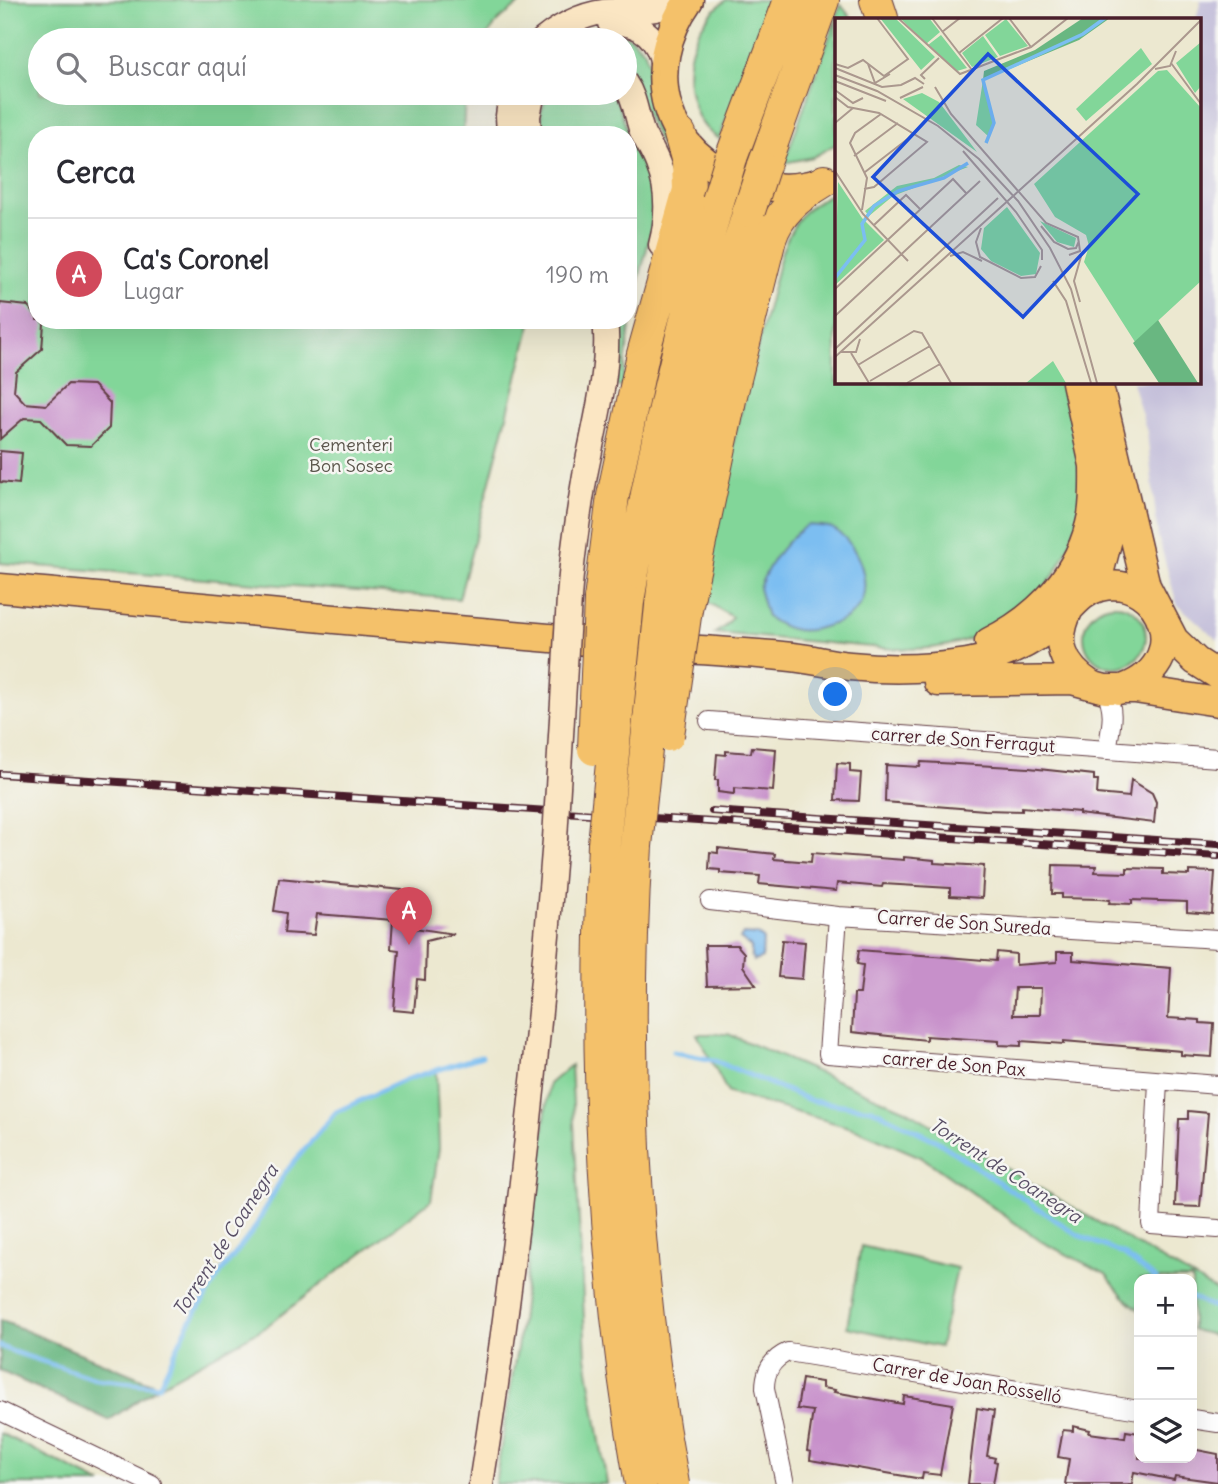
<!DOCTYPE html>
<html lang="es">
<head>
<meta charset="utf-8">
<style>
  :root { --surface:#fff; --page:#f7f7f7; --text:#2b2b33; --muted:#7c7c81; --line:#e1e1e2; --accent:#d1495b }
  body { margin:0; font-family:Delius,sans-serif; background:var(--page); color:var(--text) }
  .controls { position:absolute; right:21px; bottom:21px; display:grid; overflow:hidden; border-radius:14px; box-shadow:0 7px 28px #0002 }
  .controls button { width:63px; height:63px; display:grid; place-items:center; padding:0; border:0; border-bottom:2px solid var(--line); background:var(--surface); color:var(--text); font:35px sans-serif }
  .you { position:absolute; left:836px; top:695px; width:24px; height:24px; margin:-18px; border:5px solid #fff; border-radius:50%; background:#1a73e8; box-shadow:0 0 0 10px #1a73e833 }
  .badge { display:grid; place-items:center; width:46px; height:46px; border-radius:50%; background:var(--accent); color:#fff; font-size:23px; font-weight:700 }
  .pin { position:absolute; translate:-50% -58px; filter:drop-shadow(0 2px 4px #0008) }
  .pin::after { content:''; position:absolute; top:37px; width:24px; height:21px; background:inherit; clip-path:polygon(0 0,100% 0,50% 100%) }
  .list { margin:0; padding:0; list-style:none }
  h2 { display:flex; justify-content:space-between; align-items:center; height:91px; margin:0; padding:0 28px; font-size:30px }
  h2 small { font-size:23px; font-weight:400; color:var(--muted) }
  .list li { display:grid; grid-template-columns:46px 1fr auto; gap:21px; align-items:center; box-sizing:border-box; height:112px; padding:0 28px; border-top:2px solid var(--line) }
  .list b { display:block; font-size:26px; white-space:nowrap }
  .list p { margin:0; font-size:23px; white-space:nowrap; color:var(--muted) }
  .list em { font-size:23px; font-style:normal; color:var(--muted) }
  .icon { flex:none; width:38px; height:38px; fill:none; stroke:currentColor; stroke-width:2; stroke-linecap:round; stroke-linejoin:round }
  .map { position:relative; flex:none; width:1218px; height:1484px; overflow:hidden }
  .search { position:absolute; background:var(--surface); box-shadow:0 7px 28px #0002; left:28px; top:28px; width:609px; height:77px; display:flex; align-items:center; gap:18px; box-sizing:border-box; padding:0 24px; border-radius:38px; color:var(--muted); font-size:26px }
  .panel { position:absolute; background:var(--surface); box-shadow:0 7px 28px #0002; left:28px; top:126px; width:609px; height:203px; border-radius:28px }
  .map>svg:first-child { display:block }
</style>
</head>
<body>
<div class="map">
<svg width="1218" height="1484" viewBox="0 0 1218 1484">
  <rect width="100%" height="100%" fill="#f6f6f2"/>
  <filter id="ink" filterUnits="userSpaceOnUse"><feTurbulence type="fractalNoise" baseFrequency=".0143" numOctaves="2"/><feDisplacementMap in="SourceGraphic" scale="14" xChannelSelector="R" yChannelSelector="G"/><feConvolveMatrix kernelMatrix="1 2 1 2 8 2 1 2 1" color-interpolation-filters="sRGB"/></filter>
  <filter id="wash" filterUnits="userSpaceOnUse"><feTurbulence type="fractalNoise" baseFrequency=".00686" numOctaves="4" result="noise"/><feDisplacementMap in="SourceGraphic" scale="28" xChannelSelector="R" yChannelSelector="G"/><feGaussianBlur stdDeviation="1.57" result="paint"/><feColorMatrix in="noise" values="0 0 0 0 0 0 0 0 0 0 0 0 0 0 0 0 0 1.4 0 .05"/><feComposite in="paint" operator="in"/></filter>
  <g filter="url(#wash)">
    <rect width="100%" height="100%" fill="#ece8d0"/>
    <path fill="#c5c0da" d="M1201,0H1218V640L1177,604L1158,536L1147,432L1132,382H1199V19H1196Z"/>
    <path fill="#82d699" stroke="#667a62" stroke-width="2" d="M0,0H524L498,21L484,40H40V93H465L463,135H37V320H532L459,599L0,563Z
      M726,0H770L719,139C703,129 696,116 692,99C681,61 695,24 726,0Z
      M841,5L852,19H836V144L813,157L784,163Z
      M616,33L630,37L644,50L648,61L651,102L669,146L675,176L625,70V40H577L600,34Z
      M548,93H614L631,141L648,178L653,204L651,233L634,298L622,387L616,386V320H628V135H542L541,111Z
      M836,191V382H1064C1073,422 1086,466 1080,508C1077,533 1058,576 1039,593C1021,611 982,636 957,643C936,649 916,649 894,649L715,633L724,627L732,617L706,601L704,581L730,455L782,251C796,216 804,208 836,191Z
      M1084 636a31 31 0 1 1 62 0a31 31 0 1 1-62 0Z
      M697,1034H728L906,1110L1218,1292V1336L1192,1330V1279H1139V1310L1123,1296L1106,1274L1042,1242L923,1158L856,1129L728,1093Z
      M571,1065L586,1357L607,1484H495L520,1330L549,1084Z
      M436,1070L439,1148L431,1200L264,1328L159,1386L188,1325L220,1274L255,1228L284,1174L336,1112L405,1080Z
      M861,1246L957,1268L940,1347L847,1327Z
      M0,1433L102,1484H0Z"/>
    <path fill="#69b781" stroke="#5a6b56" stroke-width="2" d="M0,1320L159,1386L109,1420L0,1371Z"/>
    <path fill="#7bbef1" stroke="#626e8e" stroke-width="2" d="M807,525C816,526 827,525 834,529C859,544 878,592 852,614C844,622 833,624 823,627C801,634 785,630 767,617L759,588C769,563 785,540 807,525Z
      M743,934L758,935L763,939L762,958L754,961L751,957V947L740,939Z"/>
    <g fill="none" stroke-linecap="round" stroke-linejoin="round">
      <path stroke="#7bbef1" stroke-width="5" d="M673,1052L713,1060L812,1101L872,1109L937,1141L1078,1235L1123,1254L1156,1279
        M1192,1298L1218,1309
        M0,1346L11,1351L96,1379L159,1386L188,1325L220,1274L255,1228L284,1174L336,1112L405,1080L482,1056"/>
    </g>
    <g id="blocks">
      <path fill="#c790ca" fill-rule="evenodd" d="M0,303L28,306L37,316V320H41L44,324L42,349L16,372L14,391L25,403L46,405L68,384L93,385L110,403L109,428L91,446L66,445L41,419L24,418L0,439Z
        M0,451L22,453L19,484L0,482Z
        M752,747L776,749L773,791L734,788V794L718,792V780H715L717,754L726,755V751L751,753Z
        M921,762L1029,768L1094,775V780H1098L1097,794L1129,797L1131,780L1152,793L1156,802L1154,823L1079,814V812L1022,807V811L985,810L885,802L886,765L920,767Z
        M837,763L850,764V772L861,773L859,801L835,800Z
        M718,848L775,854L774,859L811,862L812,853L904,860V857L934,860V863L984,866L982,898L950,896V888L883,884L882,887L837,883L836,891L759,884L760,876L720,873V870L709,869L710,852L718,853Z
        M1053,865L1096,866L1095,872L1127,873V868L1163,869V874L1189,875V871L1215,872L1212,914L1187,912V902L1132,900V904L1109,903L1110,900L1099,899L1062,898V894H1052Z
        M279,878L402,890V897L417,898L414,928L454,934L426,941L425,980L417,979L414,1012L394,1010L399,950L391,949L393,920L317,914L314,935L284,933L286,913L274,911Z
        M782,940L805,942L802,979L778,977Z
        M705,945H737L744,953L743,966L756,985L707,986Z
        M859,950L996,961L997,952L1016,954V965L1057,962V952H1073V960L1171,968L1168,1018L1200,1020V1023L1214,1024L1212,1057L1181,1055V1051L1064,1041V1044L1021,1041V1046L999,1045V1041L926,1036V1040L852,1032L854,994H860L863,965L857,964ZM1015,988H1041L1040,1015H1013Z
        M1188,1111L1208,1113L1200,1207L1175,1206L1179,1119H1188Z
        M802,1379L822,1382V1388L835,1390L834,1392L903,1404L904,1396L953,1404L940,1475L923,1473L922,1479L810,1460L811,1452L807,1451L813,1411L797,1409Z
        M977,1408L994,1411L987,1456L995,1458L994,1461L997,1462L993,1484H968Z
        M1073,1426L1090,1430L1089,1433L1125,1438L1126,1431L1139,1433V1458H1192V1449L1218,1454V1482L1175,1476L1174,1480L1134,1472L1132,1484H1065L1069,1459L1058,1457L1063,1430L1073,1431Z"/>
    </g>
  </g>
  <g filter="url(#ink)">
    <use href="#blocks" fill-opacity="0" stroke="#623d44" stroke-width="2"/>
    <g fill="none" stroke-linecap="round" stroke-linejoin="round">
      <g stroke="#623d44" stroke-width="20">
        <path id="street" d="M1105,689C1116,712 1111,726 1107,750
          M709,721L1218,758
          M710,901L838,916L1218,939
          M838,916L828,1054L1218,1085
          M1158,1081L1151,1224L1218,1229
          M0,1411L152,1484
          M1192,1419L1218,1423
          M785,1484L765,1388C765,1371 772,1359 788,1352L1139,1410"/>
      </g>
      <g stroke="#623d44" stroke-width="27">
        <path id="secondary" d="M610,23C639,21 658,36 663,65
          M543,40C564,23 587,12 614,11C639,9 657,14 679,0
          M625,83C636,99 636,117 643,134C648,144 654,153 658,164C669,190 668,218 661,245
          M509,135L508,116L511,93
          M529,135L528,116L533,93
          M569,598C572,557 578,516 585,475C594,429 611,366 605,320
          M481,1484C515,1270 538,1055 555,839"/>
      </g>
      <g stroke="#623d44" stroke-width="31">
        <path id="primary" d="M689,0C640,69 662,157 747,182C773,189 795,190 821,182
          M1076,382L1109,535L1100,570L1087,592
          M1098,382L1146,586L1174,640L1196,661L1218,675
          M0,588C229,609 459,632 688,649C723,652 758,653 792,657C812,659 831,664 850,666C889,670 929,669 967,663C998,658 1031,644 1055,623C1070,610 1080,592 1100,587C1161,572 1199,665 1119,690
          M1069,609C1053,642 1061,665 1091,685
          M989,642C1041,616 1081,573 1092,515C1095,497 1094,478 1094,460
          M938,682L1072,680L1105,689H1135L1218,702"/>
      </g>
      <g stroke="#623d44" stroke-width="34">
        <path id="highway" d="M876,0L882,18
          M731,158L790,0
          M763,168L823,0
          M600,600L613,496L643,354L689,190L688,162L680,134
          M628,602C649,466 680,334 718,201
          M661,606C677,472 710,340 749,211
          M686,609L731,395L770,239C779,211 799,196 824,181
          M604,844C594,1061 603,1270 641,1484
          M636,846C623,1059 634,1274 673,1484"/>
      </g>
      <use href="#street" stroke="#fff" stroke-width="18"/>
      <use href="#secondary" stroke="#fbe6c3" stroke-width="24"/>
      <use href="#primary" stroke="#f4c16a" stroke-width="28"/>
      <use href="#highway" stroke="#f4c16a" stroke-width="32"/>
      <g stroke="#4a1f2b" stroke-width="8">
        <path id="rail" d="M0,774L1218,856
          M712,811L1218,844"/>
      </g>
      <use href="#rail" stroke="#f6f6f2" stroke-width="5" stroke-dasharray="16" stroke-linecap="butt"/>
      <g stroke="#623d44" stroke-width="27" stroke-linecap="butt">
        <path id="secondary-bridge" d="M555,839L569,598"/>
      </g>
      <g stroke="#623d44" stroke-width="34" stroke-linecap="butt">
        <path id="highway-bridge" d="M718,201L731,158
          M749,211L763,168
          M668,735L686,609
          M594,749L600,600
          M604,844L628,602
          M636,846L661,606"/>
      </g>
      <use href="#secondary-bridge" stroke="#fbe6c3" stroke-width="24"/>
      <use href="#highway-bridge" stroke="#f4c16a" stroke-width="32"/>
    </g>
  </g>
  <g text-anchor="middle" stroke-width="5" stroke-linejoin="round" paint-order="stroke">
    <g font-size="18" fill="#5b564c" stroke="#f6f6f2">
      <text x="351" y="451">Cementeri<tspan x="351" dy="21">Bon Sosec</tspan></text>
    </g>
    <g font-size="18" fill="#4a1f2b" stroke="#f6f6f2">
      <text transform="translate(963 740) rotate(4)" y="6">carrer de Son Ferragut</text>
      <text transform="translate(964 923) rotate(4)" y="6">Carrer de Son Sureda</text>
      <text transform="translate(954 1064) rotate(5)" y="6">carrer de Son Pax</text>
      <text transform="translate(967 1381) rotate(10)" y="6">Carrer de Joan Rosselló</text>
    </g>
    <g font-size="19" font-style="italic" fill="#594f66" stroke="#f6f6f2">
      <text transform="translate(1006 1170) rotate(33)" y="7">Torrent de Coanegra</text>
      <text transform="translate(225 1240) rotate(-57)" y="7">Torrent de Coanegra</text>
    </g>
  </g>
  <g transform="translate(835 18)">
    <rect width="366" height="366" fill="#ece8d0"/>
    <path d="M45,0H60L100,39L86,52ZM65,0H94L105,14L91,26ZM171,1L193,28L165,38L150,17ZM106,17L132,50L122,53L93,27ZM148,18L163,39L137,49L127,35ZM366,24V68L360,75L341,45ZM306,30L317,46L251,103L241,91ZM332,52L366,90V263L300,324L249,244L254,228L251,217L220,199L199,166L323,53ZM148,62L159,105L154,119L141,107ZM87,75L104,84L142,134L68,81ZM124,147L133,149L58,178L34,198L30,193L62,168L99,160ZM3,164L27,200L49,222L0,267ZM172,189L205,235L201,256L186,258L156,243L146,231L149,210ZM205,203L241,220L239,229L222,224ZM218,343L231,365H191Z" fill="#82d699"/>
    <path d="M248,0H275L244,22L148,62L149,53L200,32ZM323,302L363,365H324L298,325Z" fill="#69b781"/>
    <path fill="none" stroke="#7bbef1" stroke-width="3.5" d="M151,125L159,105L148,62L248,16L270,0M0,260L30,222L27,206L39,188L63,173L109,160L133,145"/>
    <path fill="none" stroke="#ab988e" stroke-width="2" d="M63,0L125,56L196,29L233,0M97,0L137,52M174,0L196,29M107,14L125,0M124,35L168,0M336,45L366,86M0,46L13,50L28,42L49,58L73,41L42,0M33,46L40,65L55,56M0,50L47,69L66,67L80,60L89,66M320,51L335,48L341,33M0,57L42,73L103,108L144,141L183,183L215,230L236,271L262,365M90,61L86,57L104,40M0,63L51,83M100,69L116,96L211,205L243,219L245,233L234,237M0,72L18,85L28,80M0,79L13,89L44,95L92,124L39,169L29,171M65,80L88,69M0,105L18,90M128,133L181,194L207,232V242M19,138L63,105M0,153L28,196L73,243M30,154L79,116M27,192L32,160L15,125L20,115L46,96M39,207L71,177L85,191M206,208L219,224L233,231L241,230L244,223M146,210L141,224L145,239L186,260L200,259L206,248M115,238L128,234L147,243M218,263L231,283L256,365M0,271L118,161L131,175M245,284L239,263L247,235M0,298L145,163M0,331L163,180M6,334H21L25,321M16,335L34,365M0,339L302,66L366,2M23,347L79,313L87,315L116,365M35,363L95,328M72,365L105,346"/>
    <path fill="#1d4ed8" fill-opacity="0.15" stroke="#1d4ed8" stroke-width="3.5" d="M153,36L303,176L188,299L38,159Z"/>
    <rect width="366" height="366" fill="none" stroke="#4a1f2b" stroke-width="3.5"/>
  </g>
</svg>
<div class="controls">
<button>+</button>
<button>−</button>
<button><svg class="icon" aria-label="layers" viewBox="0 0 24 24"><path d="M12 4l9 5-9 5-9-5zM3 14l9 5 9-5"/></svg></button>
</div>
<div class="you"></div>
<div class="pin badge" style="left:409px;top:945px">A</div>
<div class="search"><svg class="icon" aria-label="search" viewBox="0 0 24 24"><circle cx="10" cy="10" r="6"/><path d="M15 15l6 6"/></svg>Buscar aquí</div>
<section class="panel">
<h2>Cerca<small></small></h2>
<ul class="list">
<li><span class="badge">A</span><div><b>Ca's Coronel</b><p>Lugar</p></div><em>190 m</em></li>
</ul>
</section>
</div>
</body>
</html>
